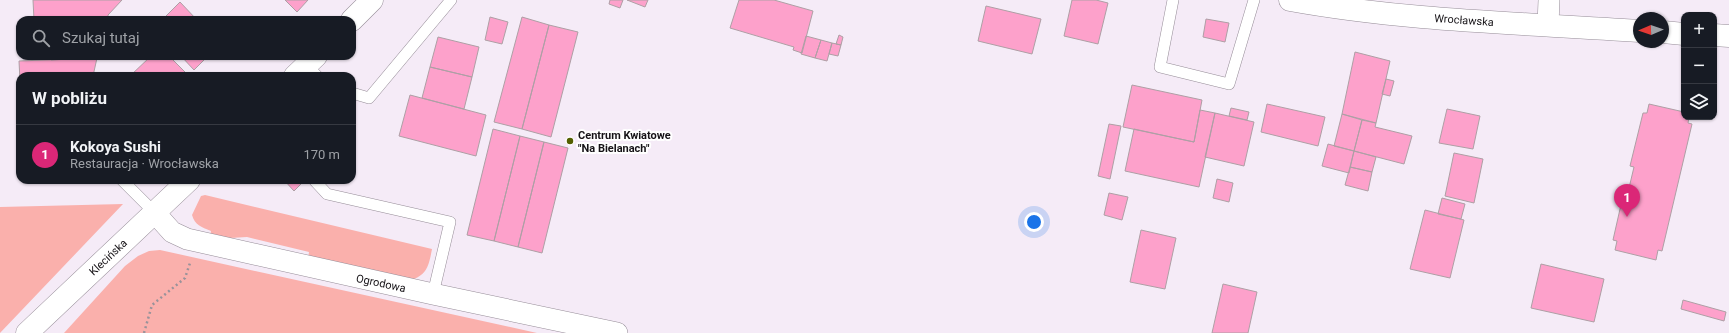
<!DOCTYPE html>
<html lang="pl">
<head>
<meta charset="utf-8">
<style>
  :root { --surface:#171b24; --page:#242831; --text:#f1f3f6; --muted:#9ea1a6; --line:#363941; --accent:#db2777 }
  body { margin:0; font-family:Roboto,sans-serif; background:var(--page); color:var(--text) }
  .controls { position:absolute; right:12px; top:12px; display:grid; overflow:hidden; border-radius:8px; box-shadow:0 1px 3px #0004 }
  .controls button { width:36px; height:36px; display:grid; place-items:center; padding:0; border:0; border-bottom:1px solid var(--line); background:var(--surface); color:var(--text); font:20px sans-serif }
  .compass { position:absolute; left:1633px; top:12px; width:36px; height:36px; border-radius:50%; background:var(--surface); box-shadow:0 1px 3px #0004; rotate:268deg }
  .you { position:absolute; left:1034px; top:222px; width:14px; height:14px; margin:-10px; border:3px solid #fff; border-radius:50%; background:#1a73e8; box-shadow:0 0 0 6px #1a73e833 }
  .badge { display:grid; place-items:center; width:26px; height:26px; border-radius:50%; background:var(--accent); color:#fff; font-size:13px; font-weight:700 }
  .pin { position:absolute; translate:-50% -33px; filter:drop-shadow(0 1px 2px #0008) }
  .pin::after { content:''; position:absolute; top:21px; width:14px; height:12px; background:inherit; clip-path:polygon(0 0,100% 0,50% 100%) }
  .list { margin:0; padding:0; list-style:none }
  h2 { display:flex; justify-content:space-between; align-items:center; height:52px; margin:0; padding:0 16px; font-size:17px }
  h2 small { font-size:13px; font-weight:400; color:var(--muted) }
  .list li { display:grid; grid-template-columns:26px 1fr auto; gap:12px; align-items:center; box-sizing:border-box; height:60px; padding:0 16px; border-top:1px solid var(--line) }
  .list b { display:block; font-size:15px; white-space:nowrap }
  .list p { margin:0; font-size:13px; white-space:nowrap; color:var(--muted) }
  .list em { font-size:13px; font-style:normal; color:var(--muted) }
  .icon { flex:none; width:22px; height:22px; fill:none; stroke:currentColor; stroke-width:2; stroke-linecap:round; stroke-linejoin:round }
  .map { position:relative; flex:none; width:1729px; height:333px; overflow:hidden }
  .search { position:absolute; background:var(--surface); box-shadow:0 1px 3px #0004; left:16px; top:16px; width:340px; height:44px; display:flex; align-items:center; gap:10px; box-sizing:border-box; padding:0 14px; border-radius:12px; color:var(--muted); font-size:15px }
  .panel { position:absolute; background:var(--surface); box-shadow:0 1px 3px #0004; left:16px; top:72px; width:340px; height:112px; border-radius:12px }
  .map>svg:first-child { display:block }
</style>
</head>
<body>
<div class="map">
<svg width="1729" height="333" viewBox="0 0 1729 333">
  <rect width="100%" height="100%" fill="#f5ebf7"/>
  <path fill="#fab0ac" d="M205,195L432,249C429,265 427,276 410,280L308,258L309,252L247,237L230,238L210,236L211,231C201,227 195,225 192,215L201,196Z
    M123,204L0,333V207Z
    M160,250L537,333H64L125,266L138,256L149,251Z"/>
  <path fill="#fda1cb" stroke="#ae9fa5" d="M33,0H122L108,15V20H34Z
    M285,0H308L297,12Z
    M610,0H623L620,8L609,4Z
    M627,0H648L645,7Z
    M739,0H774L813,11L802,53L793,50L794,47L730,28Z
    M1072,0H1096L1108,3L1098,44L1064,36Z
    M180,2L197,20H162Z
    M986,6L1041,19L1032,54L978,41Z
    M490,17L508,22L502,44L485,40Z
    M522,17L549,25L522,129L494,122Z
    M1206,19L1229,23L1225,42L1203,37Z
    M549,25L578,32L551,137L522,129Z
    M839,35L843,37L841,45L836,44Z
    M806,36L821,40L815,58L801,54Z
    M438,37L479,47L472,77L430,67Z
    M821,40L832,43L827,61L815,58Z
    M832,43L841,45L838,56L829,54Z
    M1355,52L1390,61L1376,123L1342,114Z
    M50,56H109V57L51,60Z
    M151,56H178L173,60L186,73L183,76H130Z
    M181,56H208L194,70Z
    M97,58L93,76H20V81L19,61Z
    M430,67L472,77L464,109L422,98Z
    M1386,79L1394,81L1390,96L1382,94Z
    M1132,85L1202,100L1194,142L1123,127Z
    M410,95L486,115L476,156L399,136Z
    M1267,104L1325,117L1318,146L1261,132Z
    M1649,104L1684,112V117H1689L1688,123L1692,124L1662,251L1658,250L1656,260L1615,250L1617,241L1613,240L1625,187L1629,188L1634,167L1630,166L1643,113H1647Z
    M1231,108L1249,112L1247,120L1229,116Z
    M1447,109L1480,116L1473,149L1439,143Z
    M1200,110L1215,113L1199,187L1125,171L1134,129L1194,142Z
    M1215,113L1254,122L1244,166L1205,157Z
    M1342,114L1362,120L1354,151L1334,146Z
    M1362,120L1376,123L1375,127L1412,136L1404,164L1354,151Z
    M1109,124L1121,126L1110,179L1098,176Z
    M493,129L520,136L494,241L467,235Z
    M520,136L544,142L518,247L494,241Z
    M544,142L568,148L542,253L518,247Z
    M1328,144L1354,151L1349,173L1322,166Z
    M1354,151L1376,157L1372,172L1350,167Z
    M1454,153L1483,159L1474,203L1445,196Z
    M1350,167L1372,172L1368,191L1345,185Z
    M1217,179L1233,183L1229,202L1213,198Z
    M284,180H305L294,191Z
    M1109,193L1128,197L1122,220L1104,215Z
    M1442,198L1465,204L1461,219L1438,214Z
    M1425,210L1464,220L1450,278L1410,269Z
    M1141,230L1176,238L1165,289L1130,282Z
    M1541,264L1604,279L1594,322L1531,308Z
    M1223,284L1257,292L1248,333H1212Z
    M1683,300L1726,312L1724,321L1681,309Z"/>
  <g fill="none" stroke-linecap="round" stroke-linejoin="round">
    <g stroke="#968d98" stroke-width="12">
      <path id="service" d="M1173,0L1160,67L1229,84L1254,0
        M306,65L317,76
        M352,93L369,98L451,0
        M122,180L155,213
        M314,180L327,194L450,222L433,294"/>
    </g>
    <g stroke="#968d98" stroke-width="22">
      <path id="minor" d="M1548,25L1549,0
        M155,213L172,232L187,239L433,294L617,333"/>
    </g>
    <g stroke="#968d98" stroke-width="23">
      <path id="tertiary" d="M352,20L372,0
        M295,76L316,56
        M27,333L189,180"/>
    </g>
    <g stroke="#968d98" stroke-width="23">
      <path id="secondary" d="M1290,0C1405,21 1523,23 1639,31
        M1663,32L1684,34
        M1714,35L1729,36"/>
    </g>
    <path stroke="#99929a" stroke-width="2.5" stroke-dasharray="2 3" stroke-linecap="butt" d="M144,333L152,305L185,278L190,263"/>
    <use href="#service" stroke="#fff" stroke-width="11"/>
    <use href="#minor" stroke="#fff" stroke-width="21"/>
    <use href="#tertiary" stroke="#fff" stroke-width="22"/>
    <use href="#secondary" stroke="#fff" stroke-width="22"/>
  </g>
  <circle fill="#535f00" stroke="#fff" stroke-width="1.5" cx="570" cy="141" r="4"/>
  <g text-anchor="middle" stroke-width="4" stroke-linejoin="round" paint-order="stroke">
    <g font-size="11" fill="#161317" stroke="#fff">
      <text transform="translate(1464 20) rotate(4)" y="4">Wrocławska</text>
      <text transform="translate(108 257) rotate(-43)" y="4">Klecińska</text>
      <text transform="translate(381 283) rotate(12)" y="4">Ogrodowa</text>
    </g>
    <g font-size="11" font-weight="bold" fill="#161317" stroke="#fff" text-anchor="start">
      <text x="578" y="139">Centrum Kwiatowe<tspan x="578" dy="13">"Na Bielanach"</tspan></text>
    </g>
  </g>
</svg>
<div class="controls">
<button>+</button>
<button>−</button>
<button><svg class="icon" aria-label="layers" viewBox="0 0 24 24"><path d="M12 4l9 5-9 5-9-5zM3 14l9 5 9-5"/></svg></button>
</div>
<svg class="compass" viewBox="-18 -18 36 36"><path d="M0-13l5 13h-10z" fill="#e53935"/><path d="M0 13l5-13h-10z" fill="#9ea1a6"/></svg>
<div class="you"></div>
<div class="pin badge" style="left:1627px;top:217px">1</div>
<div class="search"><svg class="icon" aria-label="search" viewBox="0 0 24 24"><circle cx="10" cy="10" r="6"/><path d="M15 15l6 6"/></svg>Szukaj tutaj</div>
<section class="panel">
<h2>W pobliżu<small></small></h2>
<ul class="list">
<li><span class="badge">1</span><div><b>Kokoya Sushi</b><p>Restauracja · Wrocławska</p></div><em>170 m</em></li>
</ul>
</section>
</div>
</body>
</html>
